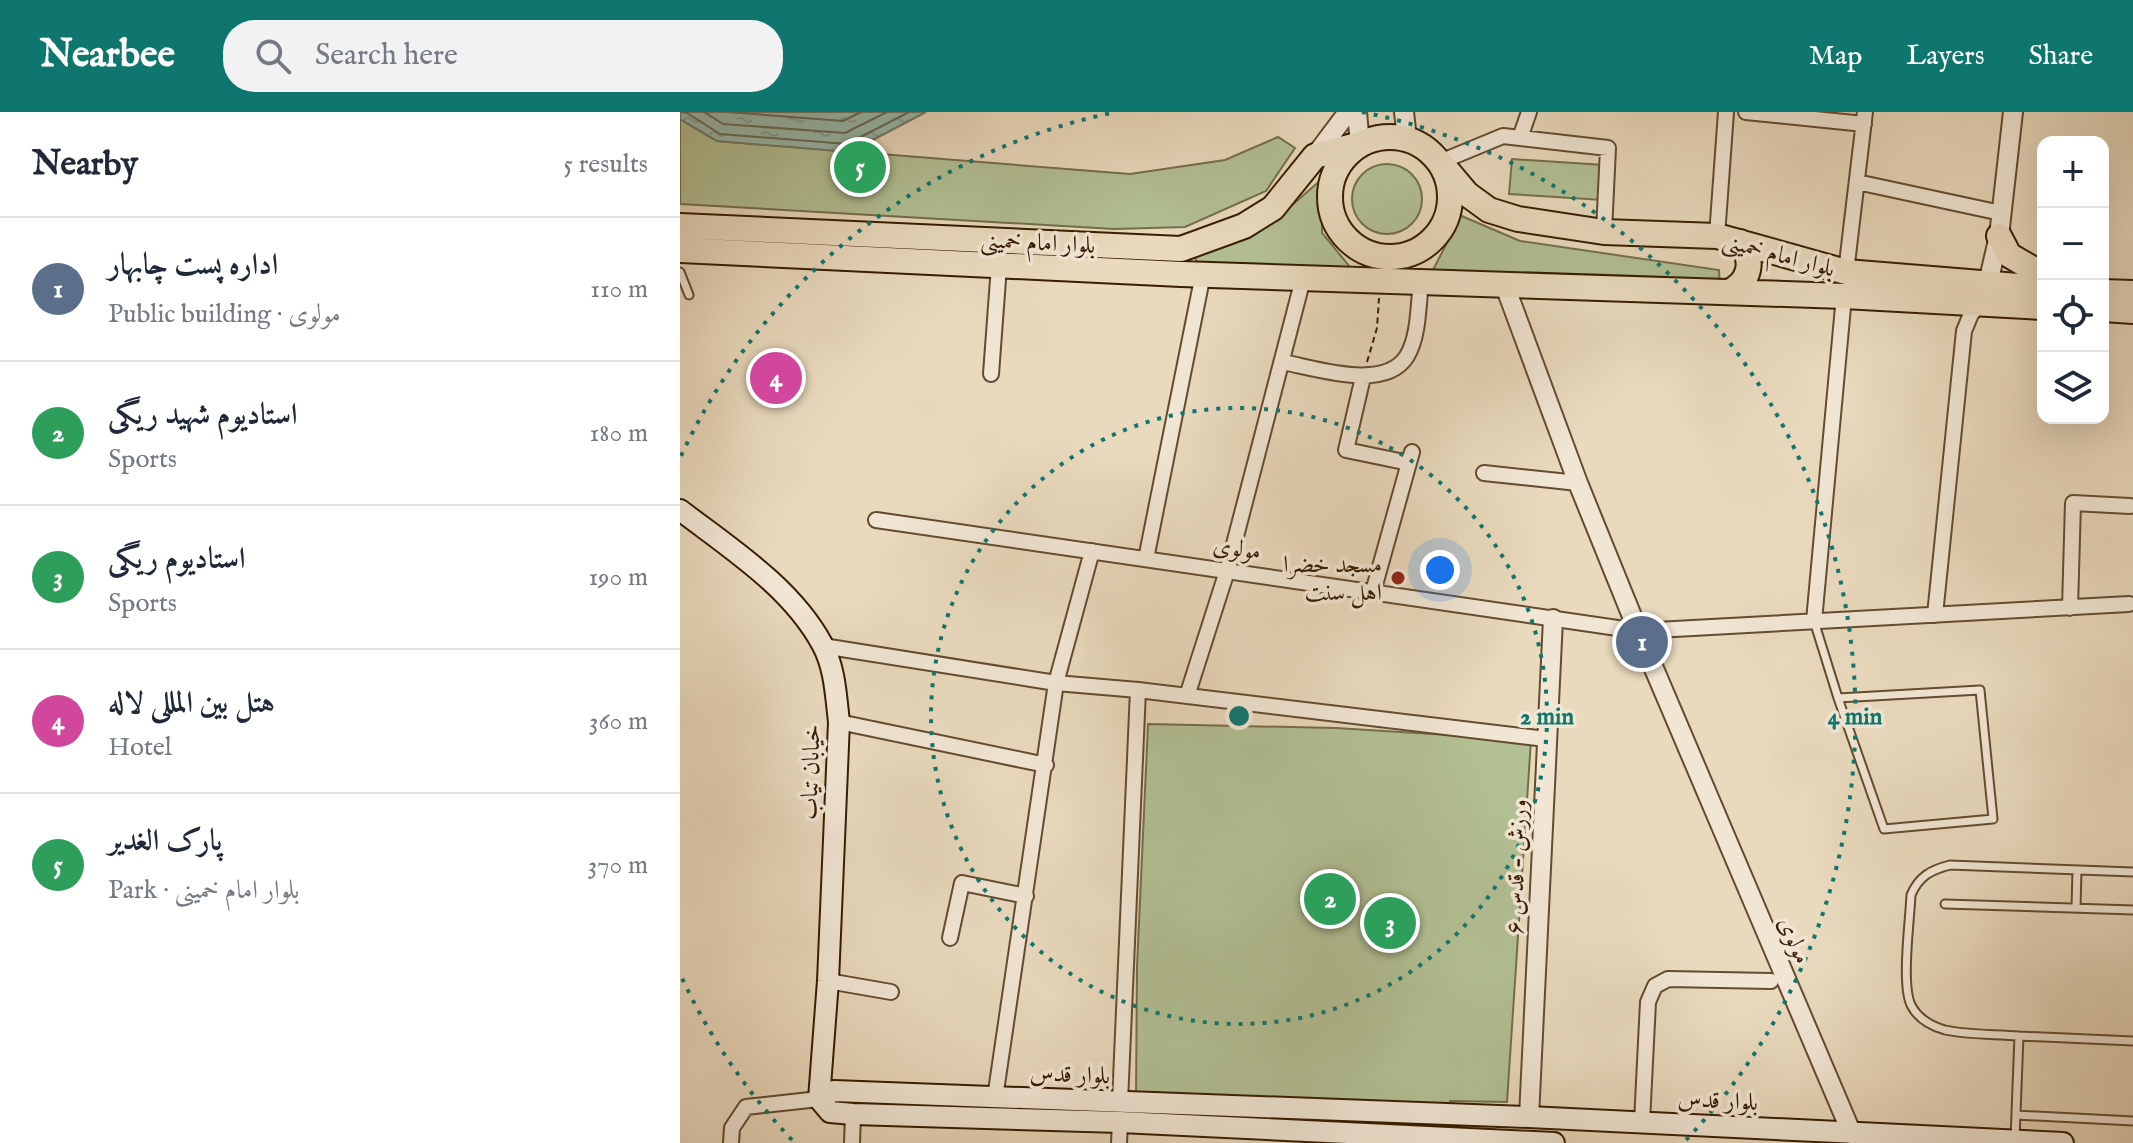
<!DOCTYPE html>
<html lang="en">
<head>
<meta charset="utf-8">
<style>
  :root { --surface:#fff; --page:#f2f2f3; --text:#1f2937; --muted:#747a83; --line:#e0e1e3; --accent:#0f766e }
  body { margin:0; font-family:"IM FELL English",Amiri,serif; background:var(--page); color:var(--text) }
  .controls { position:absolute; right:24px; top:24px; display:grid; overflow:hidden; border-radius:16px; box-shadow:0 8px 32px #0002 }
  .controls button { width:72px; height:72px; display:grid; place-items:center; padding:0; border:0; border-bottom:2px solid var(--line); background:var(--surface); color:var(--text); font:40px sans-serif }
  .you { position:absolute; left:760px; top:458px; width:28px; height:28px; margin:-20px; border:6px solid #fff; border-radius:50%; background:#1a73e8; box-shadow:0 0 0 12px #1a73e833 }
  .badge { display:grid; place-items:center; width:52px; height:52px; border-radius:50%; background:var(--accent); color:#fff; font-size:26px; font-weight:700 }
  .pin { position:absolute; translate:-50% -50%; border:4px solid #fff; box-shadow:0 2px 8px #0006 }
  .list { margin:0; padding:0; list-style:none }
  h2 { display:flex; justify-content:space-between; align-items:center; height:104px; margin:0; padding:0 32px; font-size:34px }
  h2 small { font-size:26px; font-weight:400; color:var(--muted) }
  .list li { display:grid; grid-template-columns:52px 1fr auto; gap:24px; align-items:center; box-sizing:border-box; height:144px; padding:0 32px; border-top:2px solid var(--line) }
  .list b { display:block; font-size:30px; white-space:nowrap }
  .list p { margin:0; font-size:26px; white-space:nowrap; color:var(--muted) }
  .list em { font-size:26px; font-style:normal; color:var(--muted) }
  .icon { flex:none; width:44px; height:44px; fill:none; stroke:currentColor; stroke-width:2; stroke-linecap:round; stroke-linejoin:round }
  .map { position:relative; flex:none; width:1453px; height:1031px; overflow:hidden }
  header { display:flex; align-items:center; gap:48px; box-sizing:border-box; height:112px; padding:0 40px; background:var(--accent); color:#fff }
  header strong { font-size:38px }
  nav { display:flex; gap:44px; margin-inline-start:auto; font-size:28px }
  .search { width:560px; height:72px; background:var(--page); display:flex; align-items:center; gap:20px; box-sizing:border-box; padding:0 28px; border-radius:32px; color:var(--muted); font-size:30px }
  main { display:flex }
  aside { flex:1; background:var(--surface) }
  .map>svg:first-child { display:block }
</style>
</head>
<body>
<header>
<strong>Nearbee</strong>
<div class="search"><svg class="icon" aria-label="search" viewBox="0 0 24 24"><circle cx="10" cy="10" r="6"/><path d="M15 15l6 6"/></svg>Search here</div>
<nav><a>Map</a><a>Layers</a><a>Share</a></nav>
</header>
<main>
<aside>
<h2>Nearby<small>5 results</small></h2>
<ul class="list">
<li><span class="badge" style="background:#5c6f8a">1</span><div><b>اداره پست چابهار</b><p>Public building · مولوی</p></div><em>110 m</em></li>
<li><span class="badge" style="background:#2e9e5b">2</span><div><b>استادیوم شهید ریگی</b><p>Sports</p></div><em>180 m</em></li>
<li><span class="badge" style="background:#2e9e5b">3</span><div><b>استادیوم ریگی</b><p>Sports</p></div><em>190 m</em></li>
<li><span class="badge" style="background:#d1479c">4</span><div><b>هتل بین المللی لاله</b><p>Hotel</p></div><em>360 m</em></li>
<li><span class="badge" style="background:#2e9e5b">5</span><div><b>پارک الغدیر</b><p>Park · بلوار امام خمینی</p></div><em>370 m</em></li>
</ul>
</aside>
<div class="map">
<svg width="1453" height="1031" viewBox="0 0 1453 1031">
  <defs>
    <pattern id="water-ripples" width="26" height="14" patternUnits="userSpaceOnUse" patternTransform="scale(2)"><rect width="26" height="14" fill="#98baad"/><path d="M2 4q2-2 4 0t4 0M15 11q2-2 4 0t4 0" fill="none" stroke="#849f93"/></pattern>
  </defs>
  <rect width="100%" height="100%" fill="#e9d9bd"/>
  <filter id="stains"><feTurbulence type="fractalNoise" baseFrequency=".0025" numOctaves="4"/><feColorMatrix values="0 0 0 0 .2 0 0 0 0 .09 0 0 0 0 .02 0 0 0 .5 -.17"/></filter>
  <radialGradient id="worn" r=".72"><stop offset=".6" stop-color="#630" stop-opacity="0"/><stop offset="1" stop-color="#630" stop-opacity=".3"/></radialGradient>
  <path fill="#b2c094" stroke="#746e4a" stroke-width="2" d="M0,7L37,29L450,62L545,48L598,25L615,36L586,79L505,115L434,117L0,92Z
    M832,47L924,53L922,88L829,82Z
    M672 87a35 35 0 1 1 70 0a35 35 0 1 1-70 0Z
    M642,67L647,70L642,95V121L675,161L518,157L515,144L595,108Z
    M777,102L840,129L1039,158L1040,178L839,167L753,158L772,121Z
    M468,612L656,616L851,628L827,990L770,989V999L456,986L457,855Z"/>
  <path fill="url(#water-ripples)" stroke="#717b68" stroke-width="2" d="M0,0H246L170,40L37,29L0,7Z"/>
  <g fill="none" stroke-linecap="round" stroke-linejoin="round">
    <path stroke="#686b56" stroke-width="2" d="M0,0L7,1L40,22L167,32L229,0
      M24,0L43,12L165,21L207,0
      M47,0L163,9L181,0"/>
    <g stroke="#644b2f" stroke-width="11">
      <path id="service" d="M0,160L9,183
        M1134,509L1158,586L1204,717L1313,707L1300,578L1158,586
        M1265,792L1453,798
        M1396,796L1397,758
        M1339,924L1453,929
        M1336,1003L1453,1009
        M1335,1027L1339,924C1315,922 1288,923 1265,918C1251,914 1238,907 1231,893C1221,872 1230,808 1231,783C1239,764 1251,758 1270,753L1453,760"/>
    </g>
    <g stroke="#644b2f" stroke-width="18">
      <path id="minor" d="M1066,0L1184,12
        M840,26L849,0
        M760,50L823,24L928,36L924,120
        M1177,70L1321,101
        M1037,124L1046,0
        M1166,160L1185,0
        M602,250C636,256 705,280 727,244C739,224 738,194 741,170
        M311,262L319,154
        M683,265L666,338L729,351
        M804,361L898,371
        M196,408L958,519L1449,492
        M466,447L523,162
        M693,480L732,340
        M1390,496L1393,391L1450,394
        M1255,503L1284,219L1291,202L1300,192
        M1134,509L1164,184
        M143,534L376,571L458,578L866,627
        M507,584L547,459L623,167
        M159,610L366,653
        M270,826L282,771L346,784
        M148,869L211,880
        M315,986L376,571L412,439
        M440,990L458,578
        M962,1010L968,890L975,874L988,867L1091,869
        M51,1031L52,1016L66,995L139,987
        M172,1031L173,1002
        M439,1031L440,1010"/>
    </g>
    <g stroke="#644b2f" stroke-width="22">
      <path id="tertiary" d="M677,0L680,32
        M724,0L727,27
        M635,44L668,0
        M1308,171L1319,124L1333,0
        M825,174L898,371L958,519L1172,1022
        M849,1005L873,507"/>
    </g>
    <g stroke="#371c00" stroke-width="24">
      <path id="secondary" d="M0,398C51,437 111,475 142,532C155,555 156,585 159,610L148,869L139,987
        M139,987L154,979L849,1005L1383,1031
        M139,987L150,1000L173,1002L440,1010L874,1031"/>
    </g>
    <g stroke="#371c00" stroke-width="28">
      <path id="primary" d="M650 85a60 60 0 1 1 120 0a60 60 0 1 1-120 0Z
        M760,50L787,82L809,98L838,107L924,120L1037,124L1166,160L1363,176
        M0,114L501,137L564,114L593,96L635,44L680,32
        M1319,124L1329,143L1363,163
        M0,138L501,162L1164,184L1363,195
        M1048,180C1070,171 1075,148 1060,130
        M1423,180L1453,181
        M1423,197L1453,199"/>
    </g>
    <path stroke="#371c00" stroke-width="2" stroke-dasharray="6 4" stroke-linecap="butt" d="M687,250L697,216L699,186"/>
    <use href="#service" stroke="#f1e6d4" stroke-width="7"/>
    <use href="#minor" stroke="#f1e6d4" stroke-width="14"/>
    <use href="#tertiary" stroke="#f1e6d4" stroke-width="18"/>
    <use href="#secondary" stroke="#f1e6d4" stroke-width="20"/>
    <use href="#primary" stroke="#e9d9bd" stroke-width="24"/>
  </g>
  <g fill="none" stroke="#0f766e" stroke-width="4" stroke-dasharray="4 8">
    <circle cx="559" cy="604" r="308"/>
    <path d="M112 1028A616 616 0 0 1 1 864M1 344A616 616 0 0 1 436 0M682 0A616 616 0 0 1 1006 1028"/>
  </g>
  <circle fill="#8f2418" stroke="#f1e6d4" stroke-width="3" cx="718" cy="466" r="8"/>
  <g text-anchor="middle" stroke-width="7" stroke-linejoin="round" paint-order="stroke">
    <g font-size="24" fill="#371c00" stroke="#f1e6d4">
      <text transform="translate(358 130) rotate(3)" y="8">بلوار امام خمینی</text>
      <text transform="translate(1099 142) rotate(15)" y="8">بلوار امام خمینی</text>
      <text transform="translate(557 436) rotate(8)" y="8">مولوی</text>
      <text transform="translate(130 660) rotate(-88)" y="8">خیابان تیاب</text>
      <text transform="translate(836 755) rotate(-88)" y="8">ورزش - قدس ۶</text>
      <text transform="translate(1115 828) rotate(67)" y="8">مولوی</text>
      <text transform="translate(390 962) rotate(2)" y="8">بلوار قدس</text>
      <text transform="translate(1038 988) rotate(3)" y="8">بلوار قدس</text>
    </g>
    <g font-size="24" fill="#371c00" stroke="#f1e6d4" text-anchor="end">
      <text x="702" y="460">مسجد خضرا<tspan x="702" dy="28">اهل سنت</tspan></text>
    </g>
  </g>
  <circle cx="559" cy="604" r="12" fill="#0f766e" stroke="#f1e6d4" stroke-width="4"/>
  <g font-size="24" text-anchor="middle" font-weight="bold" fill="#0f766e" stroke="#f1e6d4" stroke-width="7" stroke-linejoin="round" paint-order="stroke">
    <text x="867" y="612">2 min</text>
    <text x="1175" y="612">4 min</text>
  </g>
  <rect width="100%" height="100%" filter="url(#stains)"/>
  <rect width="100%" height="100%" fill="url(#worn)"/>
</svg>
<div class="controls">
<button>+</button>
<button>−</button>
<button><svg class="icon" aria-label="locate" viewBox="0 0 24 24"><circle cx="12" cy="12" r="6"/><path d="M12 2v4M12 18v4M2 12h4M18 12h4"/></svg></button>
<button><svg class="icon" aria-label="layers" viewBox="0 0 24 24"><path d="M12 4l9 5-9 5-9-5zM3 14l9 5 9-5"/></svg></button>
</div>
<div class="you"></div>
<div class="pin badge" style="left:962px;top:530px;background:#5c6f8a">1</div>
<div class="pin badge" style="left:650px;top:787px;background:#2e9e5b">2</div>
<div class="pin badge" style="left:710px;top:811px;background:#2e9e5b">3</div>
<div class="pin badge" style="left:96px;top:266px;background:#d1479c">4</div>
<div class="pin badge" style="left:180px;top:55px;background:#2e9e5b">5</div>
</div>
</main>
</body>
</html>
